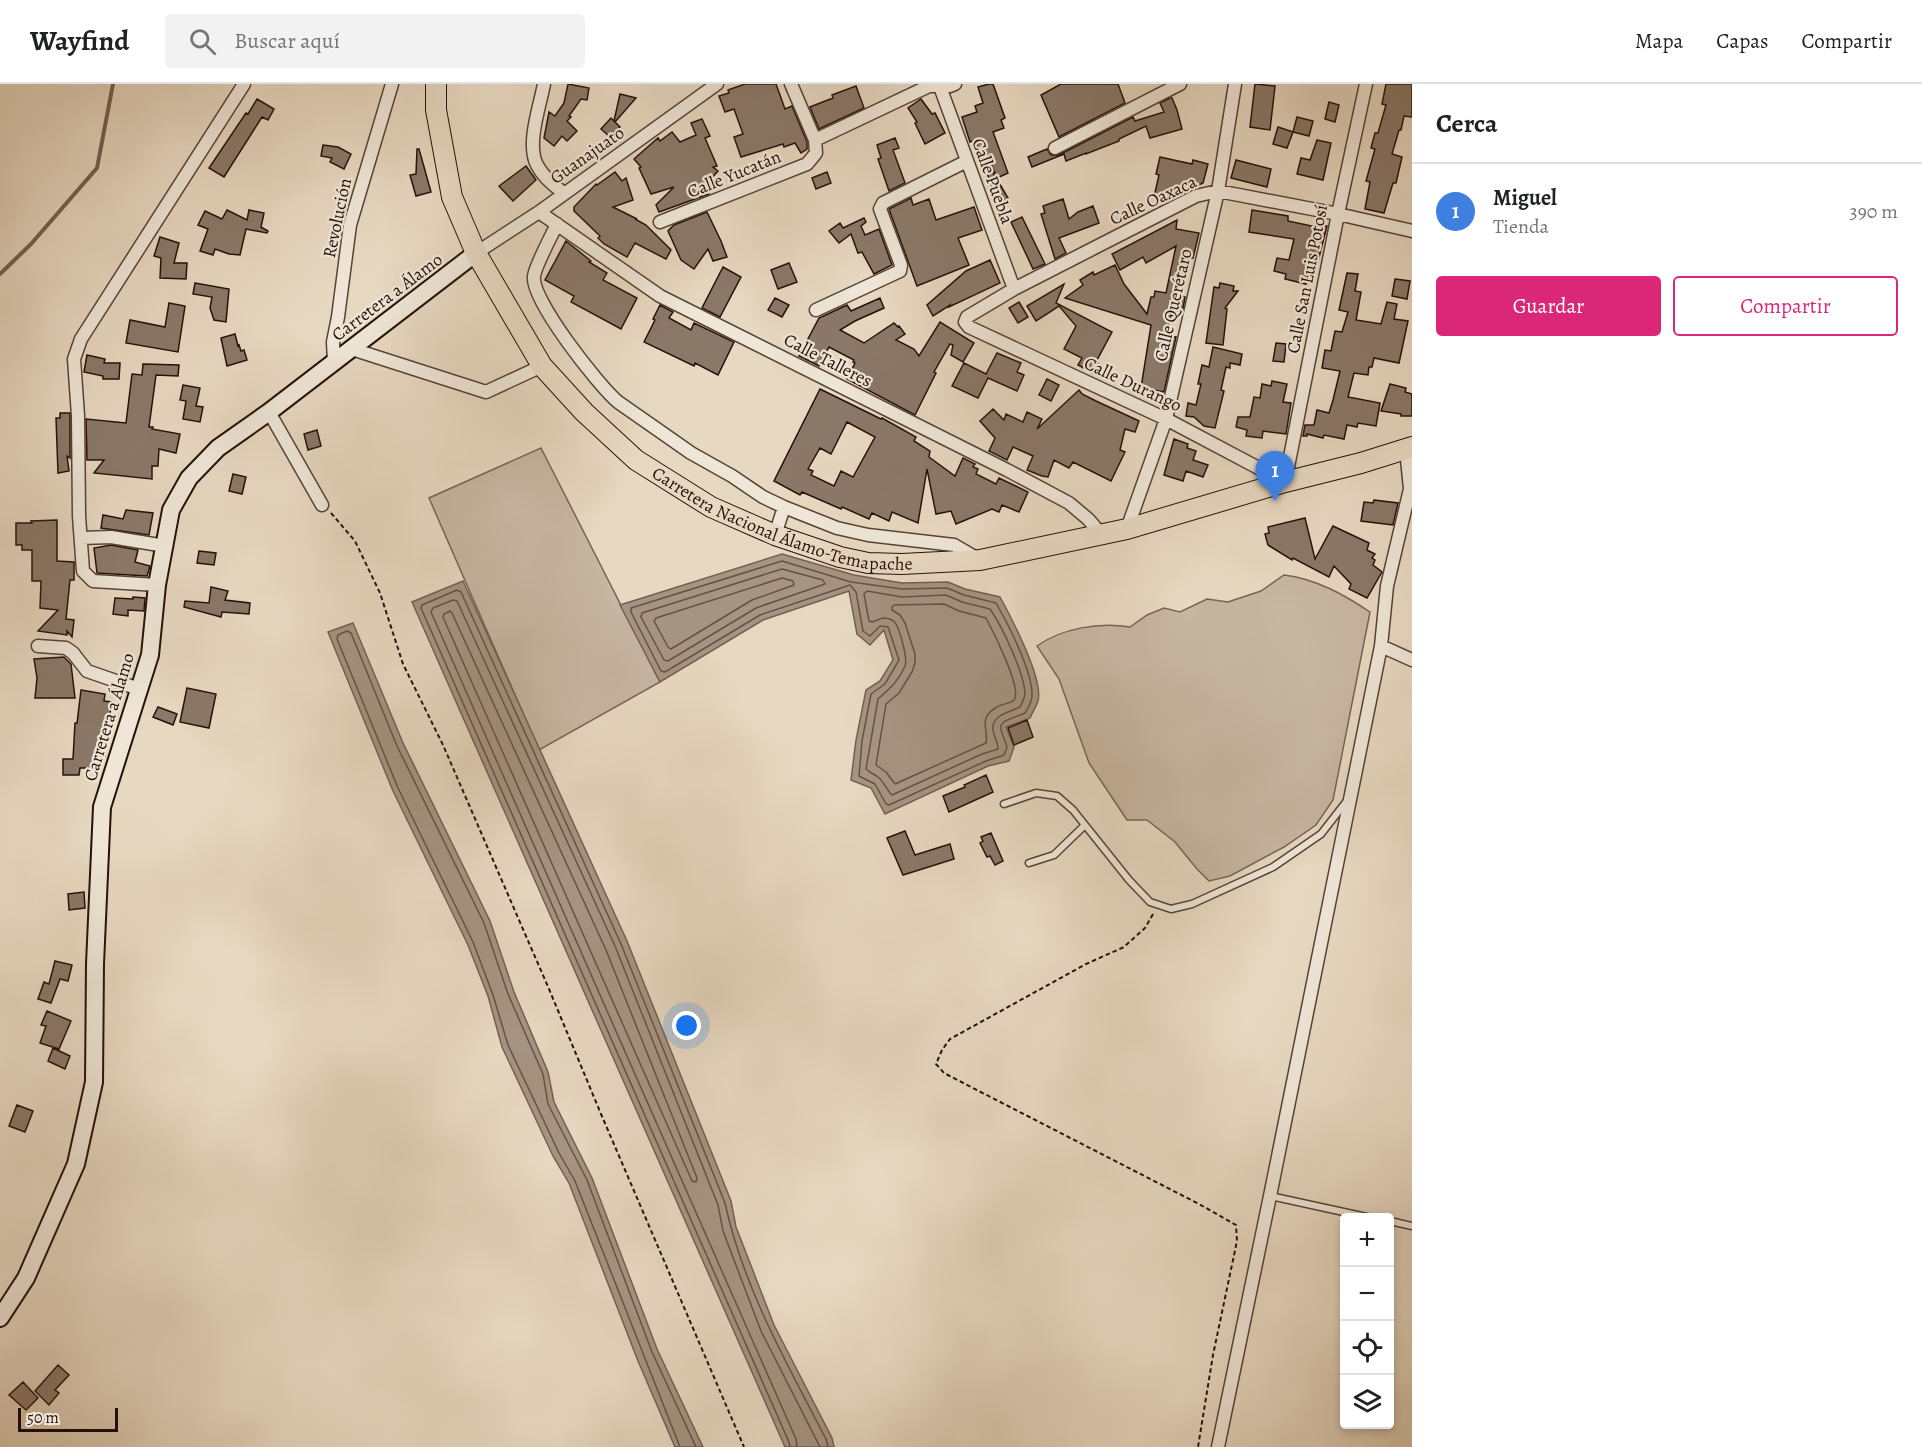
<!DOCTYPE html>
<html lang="es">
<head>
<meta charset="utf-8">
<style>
  :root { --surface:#fff; --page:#f2f2f2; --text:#202124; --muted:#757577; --line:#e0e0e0; --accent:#db2777 }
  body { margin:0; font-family:Alegreya,serif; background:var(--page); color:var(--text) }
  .controls { position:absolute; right:18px; bottom:18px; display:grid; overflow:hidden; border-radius:6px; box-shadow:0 3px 9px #0003 }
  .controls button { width:54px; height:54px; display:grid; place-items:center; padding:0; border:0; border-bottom:2px solid var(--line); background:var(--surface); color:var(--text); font:30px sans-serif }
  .scale { position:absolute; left:18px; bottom:15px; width:100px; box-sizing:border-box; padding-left:6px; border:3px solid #251109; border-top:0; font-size:16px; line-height:21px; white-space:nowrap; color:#251109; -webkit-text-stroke:4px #efe6d7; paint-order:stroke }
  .you { position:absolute; left:687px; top:942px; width:21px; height:21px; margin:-15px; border:4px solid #fff; border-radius:50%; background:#1a73e8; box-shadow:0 0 0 9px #1a73e833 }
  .badge { display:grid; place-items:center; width:39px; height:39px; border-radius:50%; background:var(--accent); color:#fff; font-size:20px; font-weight:700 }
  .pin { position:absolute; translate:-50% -50px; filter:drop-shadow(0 2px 3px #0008) }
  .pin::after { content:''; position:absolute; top:32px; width:21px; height:18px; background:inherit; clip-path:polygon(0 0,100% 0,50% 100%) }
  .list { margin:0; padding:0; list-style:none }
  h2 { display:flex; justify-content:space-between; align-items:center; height:78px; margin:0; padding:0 24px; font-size:26px }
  h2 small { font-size:20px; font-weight:400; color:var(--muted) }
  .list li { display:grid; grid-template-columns:39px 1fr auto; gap:18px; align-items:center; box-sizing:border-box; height:96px; padding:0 24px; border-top:2px solid var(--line) }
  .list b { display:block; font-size:22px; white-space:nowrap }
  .list p { margin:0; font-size:20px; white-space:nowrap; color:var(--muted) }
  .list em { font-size:20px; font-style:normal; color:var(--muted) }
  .actions { display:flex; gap:12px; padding:18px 24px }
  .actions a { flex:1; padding:14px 0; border:2px solid var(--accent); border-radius:6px; text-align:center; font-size:21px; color:var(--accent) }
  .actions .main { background:var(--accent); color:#fff }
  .icon { flex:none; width:33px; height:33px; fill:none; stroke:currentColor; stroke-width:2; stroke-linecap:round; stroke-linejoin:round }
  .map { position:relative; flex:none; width:1412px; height:1363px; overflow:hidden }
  header { display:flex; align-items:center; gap:36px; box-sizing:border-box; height:84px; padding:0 30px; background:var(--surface); border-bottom:2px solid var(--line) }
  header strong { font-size:28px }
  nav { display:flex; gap:33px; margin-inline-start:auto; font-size:21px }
  .search { width:420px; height:54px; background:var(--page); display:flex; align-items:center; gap:15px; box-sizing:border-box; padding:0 21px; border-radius:6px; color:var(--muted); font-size:22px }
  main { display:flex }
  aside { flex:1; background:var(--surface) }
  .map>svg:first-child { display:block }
</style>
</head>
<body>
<header>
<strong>Wayfind</strong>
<div class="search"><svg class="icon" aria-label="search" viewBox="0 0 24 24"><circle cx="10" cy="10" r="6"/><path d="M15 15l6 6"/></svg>Buscar aquí</div>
<nav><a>Mapa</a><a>Capas</a><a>Compartir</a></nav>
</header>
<main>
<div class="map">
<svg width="1412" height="1363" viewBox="0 0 1412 1363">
  <rect width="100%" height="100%" fill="#e7d8c1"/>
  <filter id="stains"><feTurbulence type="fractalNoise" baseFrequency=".00333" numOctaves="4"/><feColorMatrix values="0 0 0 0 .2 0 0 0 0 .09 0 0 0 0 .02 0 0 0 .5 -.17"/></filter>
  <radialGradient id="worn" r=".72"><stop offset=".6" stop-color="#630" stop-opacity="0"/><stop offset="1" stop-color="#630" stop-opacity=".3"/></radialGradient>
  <path fill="#c6b6a2" stroke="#766456" stroke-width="1.5" d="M541,364L660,598L539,666L429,414Z
    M1284,491C1316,495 1343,510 1370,528L1333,716L1316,741L1284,763L1230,792L1209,797L1197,785L1175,758L1147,736H1127L1089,679L1059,595L1037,562C1062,544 1100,538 1130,543L1147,531L1164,524L1180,528L1207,515L1228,518L1261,507Z"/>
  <path fill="#a59482" stroke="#726052" stroke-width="1.5" d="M782,470L854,491L902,499L948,498L965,505L1000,513C1011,533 1044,596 1038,617C1036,623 1032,629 1030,634L1006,643L1014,663L1009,677L988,682L885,730L871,704L851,696L856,656L866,606L880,597L893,576L884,546L870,561L857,550L849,507L763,536L660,598L620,521Z
    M463,497L627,857L731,1117L736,1143L774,1241L832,1354L834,1363H785L412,518Z
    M353,539L403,659L490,837L514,908L548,988L554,1018L592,1094L657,1265L703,1363H675L638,1277L569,1099L553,1072L502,963L488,912L468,861L393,707L328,548Z"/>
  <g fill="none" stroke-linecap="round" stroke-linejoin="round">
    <path stroke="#655246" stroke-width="1.5" d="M782,477L851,498L902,505L947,504L964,511L996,519C1008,540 1033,588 1032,612C1032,618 1028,624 1025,629L1005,637L1001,641V646L1007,663L1004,671L986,677L889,721L886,720L875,700L859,692L862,657L871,610L885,600L899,576L888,543L880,542L870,552L863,547L856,508L850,501L760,531L665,588L661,587L631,528V524Z
      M782,485L823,496L825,500L756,524L668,577L664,576L641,533L642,529Z
      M782,494L793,497L794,501L752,516L671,565L668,563L654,537L656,534Z
      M867,507L902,513L946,511L962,518L990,525C1002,542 1024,589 1025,609C1025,615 1022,618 1020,623C1010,628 991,631 993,646C994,653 998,658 998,665L982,670L892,711C887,707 885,699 879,694C875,690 870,689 866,685L878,615C889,605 899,597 905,582C908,575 900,547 896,540C893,535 888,534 883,534L872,538L869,537L864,510Z
      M944,520L959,527L986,534C992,545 1023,606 1014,616C1010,620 1001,620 997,623C977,634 989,646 986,659L895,700L886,688L876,681L886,620L899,609L912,588L915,579V570L905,539L900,531L892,526V523L894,521Z
      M450,527L452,529L606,866L697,1094L696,1098L692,1097L443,533L444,530Z
      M680,1363L575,1097L559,1069L508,961L493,911L473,858L398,704L337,555L338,551L347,547L351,549L397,662L484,839L508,910L543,990L548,1020L587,1096L652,1268L696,1363
      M790,1363L789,1358L421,524L422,521L457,506L461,508L621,860L725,1119C743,1203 787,1280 826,1355L828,1363
      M797,1363L796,1355L431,528L433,524L453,516L457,517L615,862L718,1121L723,1147L761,1247L820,1363"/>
    <path stroke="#726052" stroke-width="4" d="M0,190L31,160L97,84L113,0"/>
  </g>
  <path fill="#8a7869" stroke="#251109" stroke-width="1.5" fill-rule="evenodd" d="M568,0L589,4L587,16L581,15L569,32L571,33L567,37L577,47L567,57L562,52L554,62L544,54L549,28L555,32L564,19Z
    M745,0H776L785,25L792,22L807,58V65L801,69L795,59L784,63L783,60L741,73L734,53L743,50L734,25L725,28L719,12L729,9L728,6Z
    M989,0H993L1005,34L1001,36L1004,44L993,48L1008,89L997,94L989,75L983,77L975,56L970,58L962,33L977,28L975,22L983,19L978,3Z
    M1061,0H1118L1125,19L1059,53L1041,11Z
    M1255,0L1275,2L1270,46L1250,43Z
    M1386,0H1412V33L1404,32L1401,46H1399L1392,70L1402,73L1396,99H1393L1384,129L1365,125L1370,98L1366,97L1375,65L1371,64L1375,49H1378L1386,21L1382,20Z
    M856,2L864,24L819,45L810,23L833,14L832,11Z
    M620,10L636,14L615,38L620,43L609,52L601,45L611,34L614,37Z
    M1170,14H1172L1177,26L1182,45L1150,54L1146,42L1119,55V57L1086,70V69L1066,77L1064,70L1032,83L1028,73L1047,65L1051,71H1059L1133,33L1135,37L1164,28L1160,19Z
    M257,15L274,25L268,36L262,33L224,93L209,84L246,29L248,30Z
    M921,15L932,30L935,29L945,49L925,60L915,39L917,38L908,24Z
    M1329,18L1339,21L1335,38L1325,35Z
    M1297,33L1313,37L1309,52L1293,48Z
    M702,35L710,52L705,54L717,82L713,83L718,87L705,101L709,110L659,128L656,121L674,103L651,110L639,84L641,83L634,75L658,54L660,57L672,48L680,58L696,51L691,39Z
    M1278,43L1293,48L1287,64L1273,60Z
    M895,54L899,64L893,66L905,99L889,107L878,75L881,74L877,61Z
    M1317,56L1331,59L1323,96L1297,90L1301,74L1310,76Z
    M323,61L338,63L351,70L344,85L330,78L332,74L321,72Z
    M417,65H419L431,108L416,112L410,91L416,90Z
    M1160,73L1192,80L1193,76L1208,80L1203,99L1166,116L1165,112L1154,113L1159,91L1156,90Z
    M1236,76L1271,85L1267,103L1231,94Z
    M526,82L536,96L513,117L499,102Z
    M992,87L1008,114L998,120L987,89Z
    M615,88L622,97L626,94L633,116L613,123L637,135H635L646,141L671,166L666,175L635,159L627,173L604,160L598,154L600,152L574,127V123L596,100L597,101Z
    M827,88L831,99L816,105L812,94Z
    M911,114L913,121L929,115L936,136L974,123L982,146L958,154L969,181L917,202L889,125Z
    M1063,115L1069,135L1078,128L1093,122L1099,139L1059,154L1066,169L1055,175L1041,130L1045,129L1043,122Z
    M227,126L247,136L249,126L264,129L261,143L268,147L267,149L246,145L240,171L229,170L215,165L213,171L200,167L208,145L198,141L205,127L222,135Z
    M1252,126L1288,132V137L1316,143L1317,140L1327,142L1317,181L1311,180L1306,200L1285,195L1286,190L1274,187L1277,174L1289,176L1294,155L1249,148Z
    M707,128L721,157L727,173L713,177L708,165L694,185L681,176L668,147L674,141Z
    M1022,133L1045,180L1033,185L1011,138Z
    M864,134L866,138L861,142L865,151L879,145L892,181L874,190L862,168L858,169L851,150L839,159L829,147L840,139L843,144Z
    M1177,136L1176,145L1199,149L1193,174H1190L1181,212L1185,213L1183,225L1178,224L1177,232L1171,231L1166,252L1176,253L1164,308L1141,304L1151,241L1065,214L1083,201L1080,196L1093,188L1094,191L1115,181L1124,200L1147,230L1151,213H1154L1155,207L1166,209L1176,162L1146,179L1143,173L1120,186L1112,170Z
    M160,153L179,159L174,179H187L186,195L160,194L161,174L154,172Z
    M566,157L591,177L589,178L607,189L603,196L637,214L621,245L571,218L574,212L545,196Z
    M990,176L1000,199L949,223L950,221L933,232L927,221L966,187Z
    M789,179L797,198L778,205L771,186Z
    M723,183L741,193L720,233L702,224Z
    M1347,189L1358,190L1355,207L1361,208L1356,236L1381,240L1387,218L1397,220L1394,235L1408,237L1399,279L1374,274L1372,283H1369L1368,291L1354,289L1348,313L1380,319L1376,342L1358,339L1357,343L1347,341L1344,355L1324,351L1323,354L1307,350V352H1303L1305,341H1314L1317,326L1329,329L1333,316L1340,287L1322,284L1325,266L1331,267L1335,247L1342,248L1348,228L1339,226Z
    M1395,195L1410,197L1407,215L1392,212Z
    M195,199L229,205L226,238L214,236L210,224L212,213L193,210Z
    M1220,199L1234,202L1233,207H1238L1225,224L1227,225L1223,261L1206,259L1214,203L1219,204Z
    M1064,200L1056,219L1112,248L1096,278L1098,279L1093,289L1078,281L1082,274L1064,265L1076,242L1059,222L1036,237L1027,222Z
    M775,214L789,221L782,233L768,226Z
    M880,214L884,224L855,237L840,246L864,259L894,239L898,243L899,242L905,250L896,256L914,265L919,272L940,238L974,259L963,278L951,271L953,261L950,260L934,288L936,289L915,331L847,295L855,279L853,278L854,276L829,263L819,282L799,272L819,234L847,221L851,227Z
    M1019,218L1028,233L1018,239L1009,224Z
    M169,219L185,222L178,268L126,259L130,236L165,243Z
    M660,221L673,228L669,234L691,246L694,239L734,258L718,291L695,279L694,282L644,258L655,236L653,235Z
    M235,250L238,262L239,261L241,267L244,266L247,276L227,282L221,254Z
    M1276,259L1286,260L1284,278L1273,277Z
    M1213,263L1242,270L1240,281L1230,279V284L1226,283L1221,306L1224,307L1215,344L1204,342L1194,333L1186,332L1188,319L1196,321L1201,300H1198L1202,281L1209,283Z
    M997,269L1021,279L1017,288L1024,291L1017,307L988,294L978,314L952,302L964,279L986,290Z
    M87,271L105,275L104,279H120L119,295H103V292L84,288Z
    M143,280L179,281L178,292L156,291L149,343H153L152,345L180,350L176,369L159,365L158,382H152V395L94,389L104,376H87L86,335L126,339L132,290L142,291Z
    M1047,295L1059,301L1051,317L1039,311Z
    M1272,297L1287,300L1283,318L1291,319L1286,350L1263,347L1262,354L1246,352L1247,346L1236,343L1238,333H1250L1254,313L1260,314L1262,300L1271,302Z
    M1390,300L1406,304L1405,308L1412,310V332H1401V330L1381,327Z
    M183,301L200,304L196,322L203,323L200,338L183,335L186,317L180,316Z
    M820,305L881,335L882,334L916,353L914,357L930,367L929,373L955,392L963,374L975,380L973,383L978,385L976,390L996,400L999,394L1028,408L1019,428L1002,421L999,428L992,425L956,440L951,427L936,430L927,385L918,439L892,428L889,437L872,429L869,435L842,423L841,425L802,408L800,411L774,397ZM847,338L875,353L853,393L841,387L834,402L811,391L813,387L808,385L820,364L831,370Z
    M1079,306L1082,310L1096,317L1139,337L1135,348L1125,345L1120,366L1125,368L1111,397L1073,378L1069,384L1054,376L1048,393L1042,392L1027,386L1033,372L1013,363L1007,376L989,367L995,354L980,337L993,325L1004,336L1006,330L1023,338L1027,328L1042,335L1037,345Z
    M60,329H70V374L67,372L69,387L58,389L56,334H60Z
    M317,346L321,362L308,366L304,350Z
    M1174,355L1188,360L1187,364L1196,367L1193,376L1208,381L1203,393L1186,387L1183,397L1164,391Z
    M233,390L246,393L242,410L229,407Z
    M1374,416L1398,419L1393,441L1361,437L1364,418L1373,419Z
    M126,426L153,429L149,451L101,444L103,431L123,435Z
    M1305,434L1315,475L1333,442L1369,459L1367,466L1375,470L1372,474L1375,476L1373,481L1382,488L1367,514L1349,505L1351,500L1334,482L1329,493L1293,474L1292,476L1268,461L1265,450L1269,449L1268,443Z
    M57,436V477L74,478V496H70L66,535L74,536L72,553L67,547V551L38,547L58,526L40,524L41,497H32V466H22V461H16V439H32L31,437Z
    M111,461L138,466L135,478L150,482L147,492L97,489L94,464Z
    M199,467L216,469L214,481L197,479Z
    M211,503L228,507L225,516L250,519L249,530L222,528L221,533L184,523L185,517L209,519Z
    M133,513L145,514L144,527L128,526V532L113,530L115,514L133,515Z
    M64,573L71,580L75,614H35L37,594L34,575Z
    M187,604L216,610L209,644L180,638Z
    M81,606L105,610L104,617L112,618L109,635H106L105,672H101L100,684H80L79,691H63V675H73L75,639H77Z
    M158,623L177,630L173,641L153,633Z
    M1027,636L1033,653L1014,661L1008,644Z
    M986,691L993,708L949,728L943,712L965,703L964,701Z
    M905,747L915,771L950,760L954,775L903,791L887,754Z
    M991,749L1003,777L995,781L990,772L987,773L980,759L983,757L981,753Z
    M84,808L85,824L69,826L68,810Z
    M55,877L72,881L68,897L60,895L51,919L38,915L44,898L49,900Z
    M47,927L71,937L59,965L40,959L46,942L41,941Z
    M53,964L70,972L65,985L48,977Z
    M17,1021L33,1027L25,1048L9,1042Z
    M58,1281L69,1291L55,1306L59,1309L49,1321L35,1307Z
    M23,1298L38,1314L26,1326L9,1311Z"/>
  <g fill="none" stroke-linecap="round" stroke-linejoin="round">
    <g stroke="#564337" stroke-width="9">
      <path id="service" d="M1004,720L1036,709L1057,712L1073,726L1129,796L1150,818L1171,825L1192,820L1273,783L1321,750L1346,718
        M1029,779L1054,771L1085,741
        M1270,1112L1371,1134
        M1390,1137L1412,1142"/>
    </g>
    <g stroke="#564337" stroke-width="15">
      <path id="minor" d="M544,0C540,22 526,60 537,81C543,93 553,100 563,109
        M939,0L1014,205
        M1366,0L1338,130L1285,398L1166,335L969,243L965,238L967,233L1014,205L1094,164L1196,112L1218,107L1338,130L1412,147
        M815,56L929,2H950L955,0
        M1055,64L1180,0
        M539,128L660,212L1007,386L1069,419L1088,435L1102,451
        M660,138L807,80L816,69L815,56L791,0
        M557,140C551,153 536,180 534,192C530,215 599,302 618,318L691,369L732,392L763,413L784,423L837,444L868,451L954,461L978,475
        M476,169L539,128L717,0
        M816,226L900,187L901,181L880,125L883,119L967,77
        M352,265L486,308L542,282
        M334,278L333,258L338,233L350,141L392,0
        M269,328L322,421
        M1127,445L1166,335L1218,107L1235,0
        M775,451L784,423
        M81,454L111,453L165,462
        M157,501L93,497L83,487L79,432L78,332L74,275L81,255L244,0
        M38,562L66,564L73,569L87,587L139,605
        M1381,562L1412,576
        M1218,1363L1270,1112L1381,562L1387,502L1410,405L1406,365"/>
    </g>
    <g stroke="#251109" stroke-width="20">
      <path id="secondary" d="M0,1234L26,1194L76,1080L94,998L95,880L102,723L150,571L157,501L171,426L189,394L218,364L269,328L476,169"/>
    </g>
    <g stroke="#251109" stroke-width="22">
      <g id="primary">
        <path id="s1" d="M436,0V26L452,113L476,169L542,282L584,328L636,376L711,423L775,451L840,473L868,479L902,480L980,476L1127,445L1285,398L1361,379L1412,363"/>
      </g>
    </g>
    <path stroke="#251109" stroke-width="2" stroke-dasharray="4.5 3" stroke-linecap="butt" d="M331,429L355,457L380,509L403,580L443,661L549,905L601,1030L744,1363
      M1153,830L1145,844L1124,863L1086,880L950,955L942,966L936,980L944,989L971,1003L1199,1120L1236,1141L1237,1157L1213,1271L1198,1363"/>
    <use href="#service" stroke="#efe6d7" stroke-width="6"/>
    <use href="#minor" stroke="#efe6d7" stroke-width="12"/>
    <use href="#secondary" stroke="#efe6d7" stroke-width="16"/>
    <use href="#primary" stroke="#e7d8c1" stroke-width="20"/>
  </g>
  <g text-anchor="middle" stroke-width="4.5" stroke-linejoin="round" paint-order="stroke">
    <g font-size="18" fill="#251109" stroke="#efe6d7">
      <text transform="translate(587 71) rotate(-35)" y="6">Guanajuato</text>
      <text transform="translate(734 90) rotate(-22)" y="6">Calle Yucatán</text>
      <text transform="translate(993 97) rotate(70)" y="6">Calle Puebla</text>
      <text transform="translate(1153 116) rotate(-25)" y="6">Calle Oaxaca</text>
      <text transform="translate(337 134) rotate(-78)" y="6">Revolución</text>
      <text transform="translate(1307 195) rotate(-79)" y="6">Calle San Luis Potosí</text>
      <text transform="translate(387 213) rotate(-37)" y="6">Carretera a Álamo</text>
      <text transform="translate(1173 221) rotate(-77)" y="6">Calle Querétaro</text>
      <text transform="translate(828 276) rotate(27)" y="6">Calle Talleres</text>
      <text transform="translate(1133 300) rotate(25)" y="6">Calle Durango</text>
      <text dy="6" stroke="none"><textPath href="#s1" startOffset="600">Carretera Nacional Álamo-Temapache</textPath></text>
      <text transform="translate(109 633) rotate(-73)" y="6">Carretera a Álamo</text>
    </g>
  </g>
  <rect width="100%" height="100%" filter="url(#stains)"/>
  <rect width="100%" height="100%" fill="url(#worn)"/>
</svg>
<div class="controls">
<button>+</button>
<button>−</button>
<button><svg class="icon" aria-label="locate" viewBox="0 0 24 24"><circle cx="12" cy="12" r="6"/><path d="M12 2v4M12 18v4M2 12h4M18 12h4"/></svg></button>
<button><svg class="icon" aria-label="layers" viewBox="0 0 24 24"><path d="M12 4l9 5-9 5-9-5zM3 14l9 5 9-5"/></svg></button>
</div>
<div class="scale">50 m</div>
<div class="you"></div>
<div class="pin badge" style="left:1275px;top:417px;background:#3f7fe0">1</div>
</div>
<aside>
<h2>Cerca<small></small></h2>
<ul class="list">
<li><span class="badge" style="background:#3f7fe0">1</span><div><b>Miguel</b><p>Tienda</p></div><em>390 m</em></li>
</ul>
<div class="actions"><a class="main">Guardar</a><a>Compartir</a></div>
</aside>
</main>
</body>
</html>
